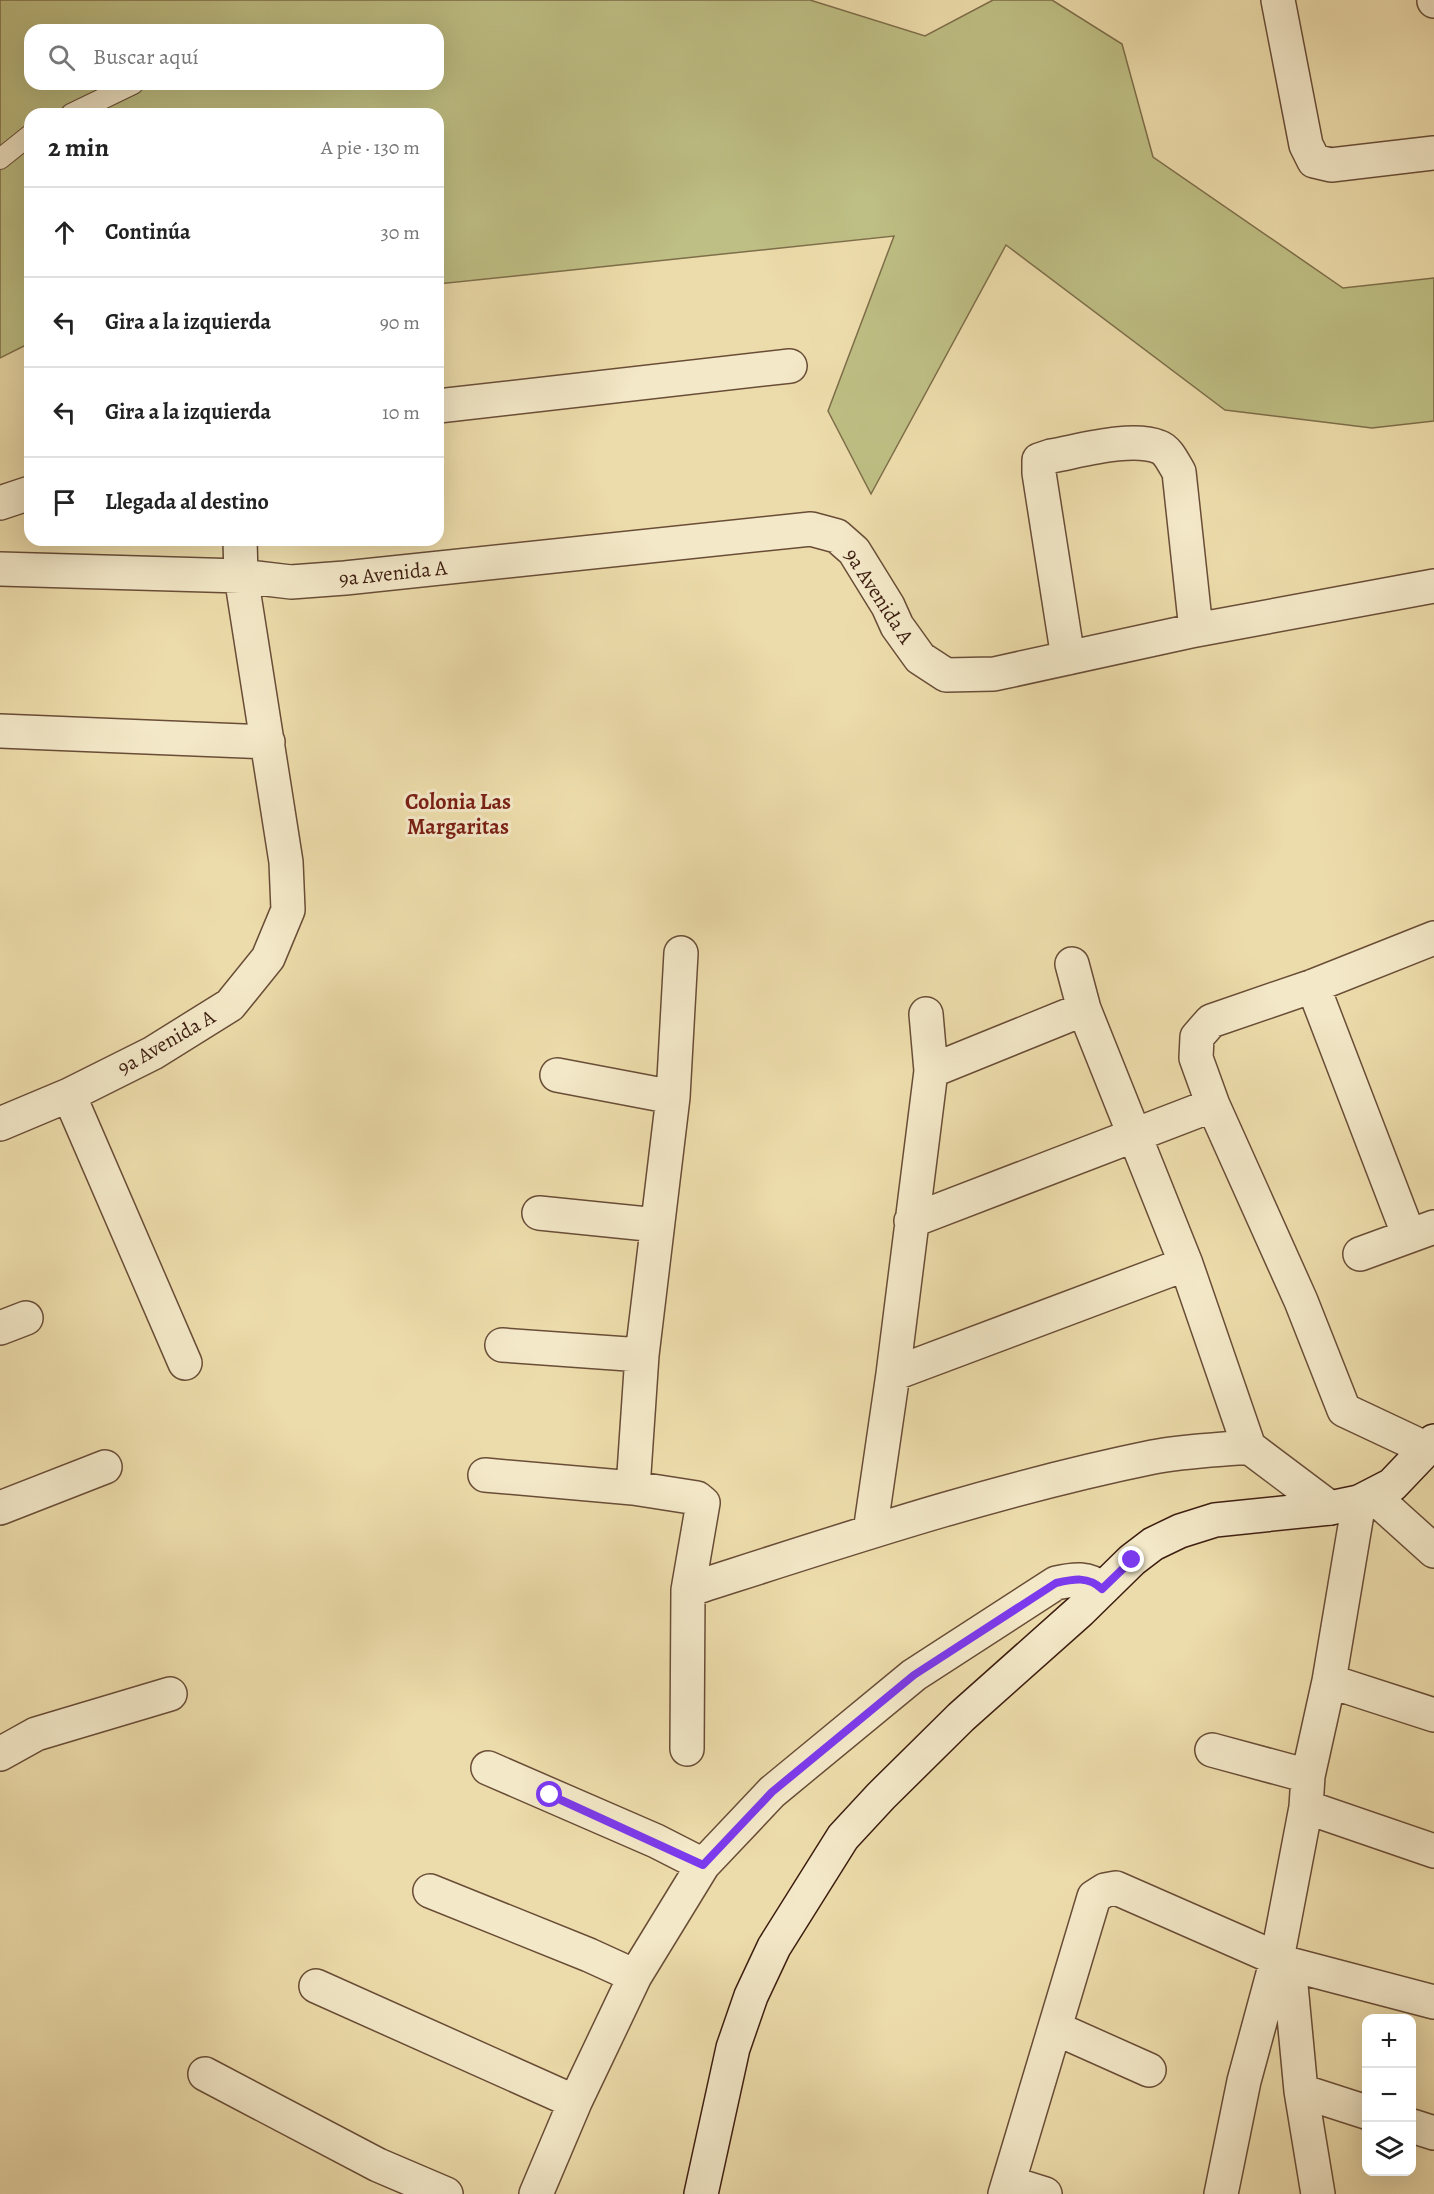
<!DOCTYPE html>
<html lang="es">
<head>
<meta charset="utf-8">
<style>
  :root { --surface:#fff; --page:#f2f2f2; --text:#222; --muted:#767676; --line:#e0e0e0 }
  body { margin:0; font-family:Alegreya,serif; background:var(--page); color:var(--text) }
  .controls { position:absolute; right:18px; bottom:18px; display:grid; overflow:hidden; border-radius:12px; box-shadow:0 6px 24px #0002 }
  .controls button { width:54px; height:54px; display:grid; place-items:center; padding:0; border:0; border-bottom:2px solid var(--line); background:var(--surface); color:var(--text); font:30px sans-serif }
  .stop { position:absolute; width:18px; height:18px; margin:-14px; border:4px solid #7c3aed; border-radius:50%; background:#fff }
  .stop.end { background:#7c3aed; border-color:#fff; box-shadow:0 2px 6px #0008 }
  .list { margin:0; padding:0; list-style:none }
  h2 { display:flex; justify-content:space-between; align-items:center; height:78px; margin:0; padding:0 24px; font-size:26px }
  h2 small { font-size:20px; font-weight:400; color:var(--muted) }
  .list li { display:grid; grid-template-columns:39px 1fr auto; gap:18px; align-items:center; box-sizing:border-box; height:90px; padding:0 24px; border-top:2px solid var(--line) }
  .list b { display:block; font-size:22px; white-space:nowrap }
  .list em { font-size:20px; font-style:normal; color:var(--muted) }
  .icon { flex:none; width:33px; height:33px; fill:none; stroke:currentColor; stroke-width:2; stroke-linecap:round; stroke-linejoin:round }
  .map { position:relative; flex:none; width:1434px; height:2194px; overflow:hidden }
  .search { position:absolute; background:var(--surface); box-shadow:0 6px 24px #0002; left:24px; top:24px; width:420px; height:66px; display:flex; align-items:center; gap:15px; box-sizing:border-box; padding:0 21px; border-radius:18px; color:var(--muted); font-size:22px }
  .panel { position:absolute; background:var(--surface); box-shadow:0 6px 24px #0002; left:24px; top:108px; width:420px; height:438px; border-radius:18px }
  .map>svg:first-child { display:block }
</style>
</head>
<body>
<div class="map">
<svg width="1434" height="2194" viewBox="0 0 1434 2194">
  <rect width="100%" height="100%" fill="#eddcab"/>
  <filter id="stains"><feTurbulence type="fractalNoise" baseFrequency=".00333" numOctaves="4"/><feColorMatrix values="0 0 0 0 .2 0 0 0 0 .09 0 0 0 0 .02 0 0 0 .5 -.17"/></filter>
  <radialGradient id="worn" r=".72"><stop offset=".6" stop-color="#630" stop-opacity="0"/><stop offset="1" stop-color="#630" stop-opacity=".3"/></radialGradient>
  <path fill="#bebf84" stroke="#7e6e4a" stroke-width="1.5" fill-rule="evenodd" d="M0,0H810L925,36L993,0H1052L1122,44L1153,157L1343,288L1434,278V421L1372,428L1225,410L1006,245L871,494L828,411L894,236L438,284V114H30V343L0,358ZM30,30H438V84H30Z"/>
  <g fill="none" stroke-linecap="round" stroke-linejoin="round">
    <g stroke="#694d37" stroke-width="22">
      <path id="service" d="M71,114L133,84
        M0,159L30,135"/>
    </g>
    <g stroke="#694d37" stroke-width="36">
      <path id="minor" d="M1278,0L1306,145L1314,161L1331,165L1434,153
        M1434,0V1
        M438,406L790,366
        M0,503L30,493
        M0,569L241,576L291,582L345,578L811,529L837,536L854,551L888,606L897,626L920,658L946,675L994,674L1196,630L1434,586
        M1068,658L1039,473V460L1051,456C1080,451 1131,436 1159,447C1168,450 1174,464 1179,472L1196,630
        M0,731L268,742
        M1072,964L1084,1009L1186,1264L1249,1447
        M1313,986L1409,1236
        M931,1071L1084,1009
        M557,1075L673,1097
        M69,1095L185,1363
        M0,1124L69,1095L153,1053L230,1005L268,958L288,910L286,862L241,576L240,540
        M539,1213L657,1225
        M911,1221L1213,1105
        M1360,1254L1434,1227
        M0,1328L26,1318
        M502,1345L642,1355
        M893,1374L1186,1264
        M1427,1449L1344,1410L1301,1301L1213,1105L1196,1058L1197,1037L1211,1021L1313,986L1434,938
        M485,1475L633,1488L697,1498L703,1503L688,1590L687,1749
        M633,1488L642,1355L673,1097L681,953
        M1373,1496L1434,1551
        M0,1508L105,1467
        M870,1532L893,1374L931,1071L926,1014
        M688,1590C841,1541 996,1489 1153,1457C1184,1451 1217,1450 1249,1447L1330,1508
        M1329,1681L1434,1715
        M1212,1750L1308,1776
        M0,1754L36,1734L170,1694
        M488,1768L656,1841L703,1865
        M1306,1807L1434,1851
        M430,1891L589,1955L635,1976
        M1289,1964L1301,2091L1318,2194
        M316,1986L575,2102
        M1055,2028L1149,2070
        M205,2074L378,2165L446,2194
        M1301,2091L1366,2112
        M1412,2126L1434,2133
        M1010,2183L1045,2194
        M536,2194L575,2102L635,1976L703,1865L772,1792L914,1675L1056,1583C1074,1579 1088,1577 1102,1589
        M1005,2194L1094,1897L1105,1890L1116,1888L1289,1964L1434,2002
        M1221,2194L1244,2081L1277,1959L1306,1807L1308,1776L1329,1681L1359,1502"/>
    </g>
    <g stroke="#3d1d10" stroke-width="36">
      <path id="secondary" d="M701,2194L733,2048L751,1996L774,1947L843,1837L881,1796L961,1717L1080,1611L1132,1560L1153,1544L1180,1531L1215,1520L1330,1508L1359,1502L1392,1485L1434,1441"/>
    </g>
    <use href="#service" stroke="#f3e8c8" stroke-width="20"/>
    <use href="#minor" stroke="#f3e8c8" stroke-width="33"/>
    <use href="#secondary" stroke="#f3e8c8" stroke-width="33"/>
  </g>
  <g fill="none" stroke-linecap="round" stroke-linejoin="round">
    <path stroke="#7c3aed" stroke-width="8" d="M550,1795L703,1865L772,1792L914,1675L1056,1583C1074,1579 1088,1576 1102,1589L1132,1560"/>
  </g>
  <g text-anchor="middle" stroke-width="6" stroke-linejoin="round" paint-order="stroke">
    <g font-size="21" fill="#3d1d10" stroke="#f3e8c8">
      <text transform="translate(393 573) rotate(-6)" y="7">9a Avenida A</text>
      <text transform="translate(879 596) rotate(57)" y="7">9a Avenida A</text>
      <text transform="translate(166 1042) rotate(-30)" y="7">9a Avenida A</text>
    </g>
    <g font-size="22" font-weight="bold" fill="#7a1f14" stroke="#f3e8c8">
      <text x="458" y="809">Colonia Las<tspan x="458" dy="25">Margaritas</tspan></text>
    </g>
  </g>
  <rect width="100%" height="100%" filter="url(#stains)"/>
  <rect width="100%" height="100%" fill="url(#worn)"/>
</svg>
<div class="controls">
<button>+</button>
<button>−</button>
<button><svg class="icon" aria-label="layers" viewBox="0 0 24 24"><path d="M12 4l9 5-9 5-9-5zM3 14l9 5 9-5"/></svg></button>
</div>
<div class="stop" style="left:550px;top:1795px"></div>
<div class="stop end" style="left:1132px;top:1560px"></div>
<div class="search"><svg class="icon" aria-label="search" viewBox="0 0 24 24"><circle cx="10" cy="10" r="6"/><path d="M15 15l6 6"/></svg>Buscar aquí</div>
<section class="panel">
<h2>2 min<small>A pie · 130 m</small></h2>
<ul class="list">
<li><svg class="icon" aria-label="ahead" viewBox="0 0 24 24"><path d="M12 20V5M6 11l6-6 6 6"/></svg><div><b>Continúa</b></div><em>30 m</em></li>
<li><svg class="icon" aria-label="left" viewBox="0 0 24 24"><path d="M17 20v-9H6M10 6l-5 5 5 5"/></svg><div><b>Gira a la izquierda</b></div><em>90 m</em></li>
<li><svg class="icon" aria-label="left" viewBox="0 0 24 24"><path d="M17 20v-9H6M10 6l-5 5 5 5"/></svg><div><b>Gira a la izquierda</b></div><em>10 m</em></li>
<li><svg class="icon" aria-label="arrive" viewBox="0 0 24 24"><path d="M6 21V4h12l-3 4 3 4H6"/></svg><div><b>Llegada al destino</b></div></li>
</ul>
</section>
</div>
</body>
</html>
